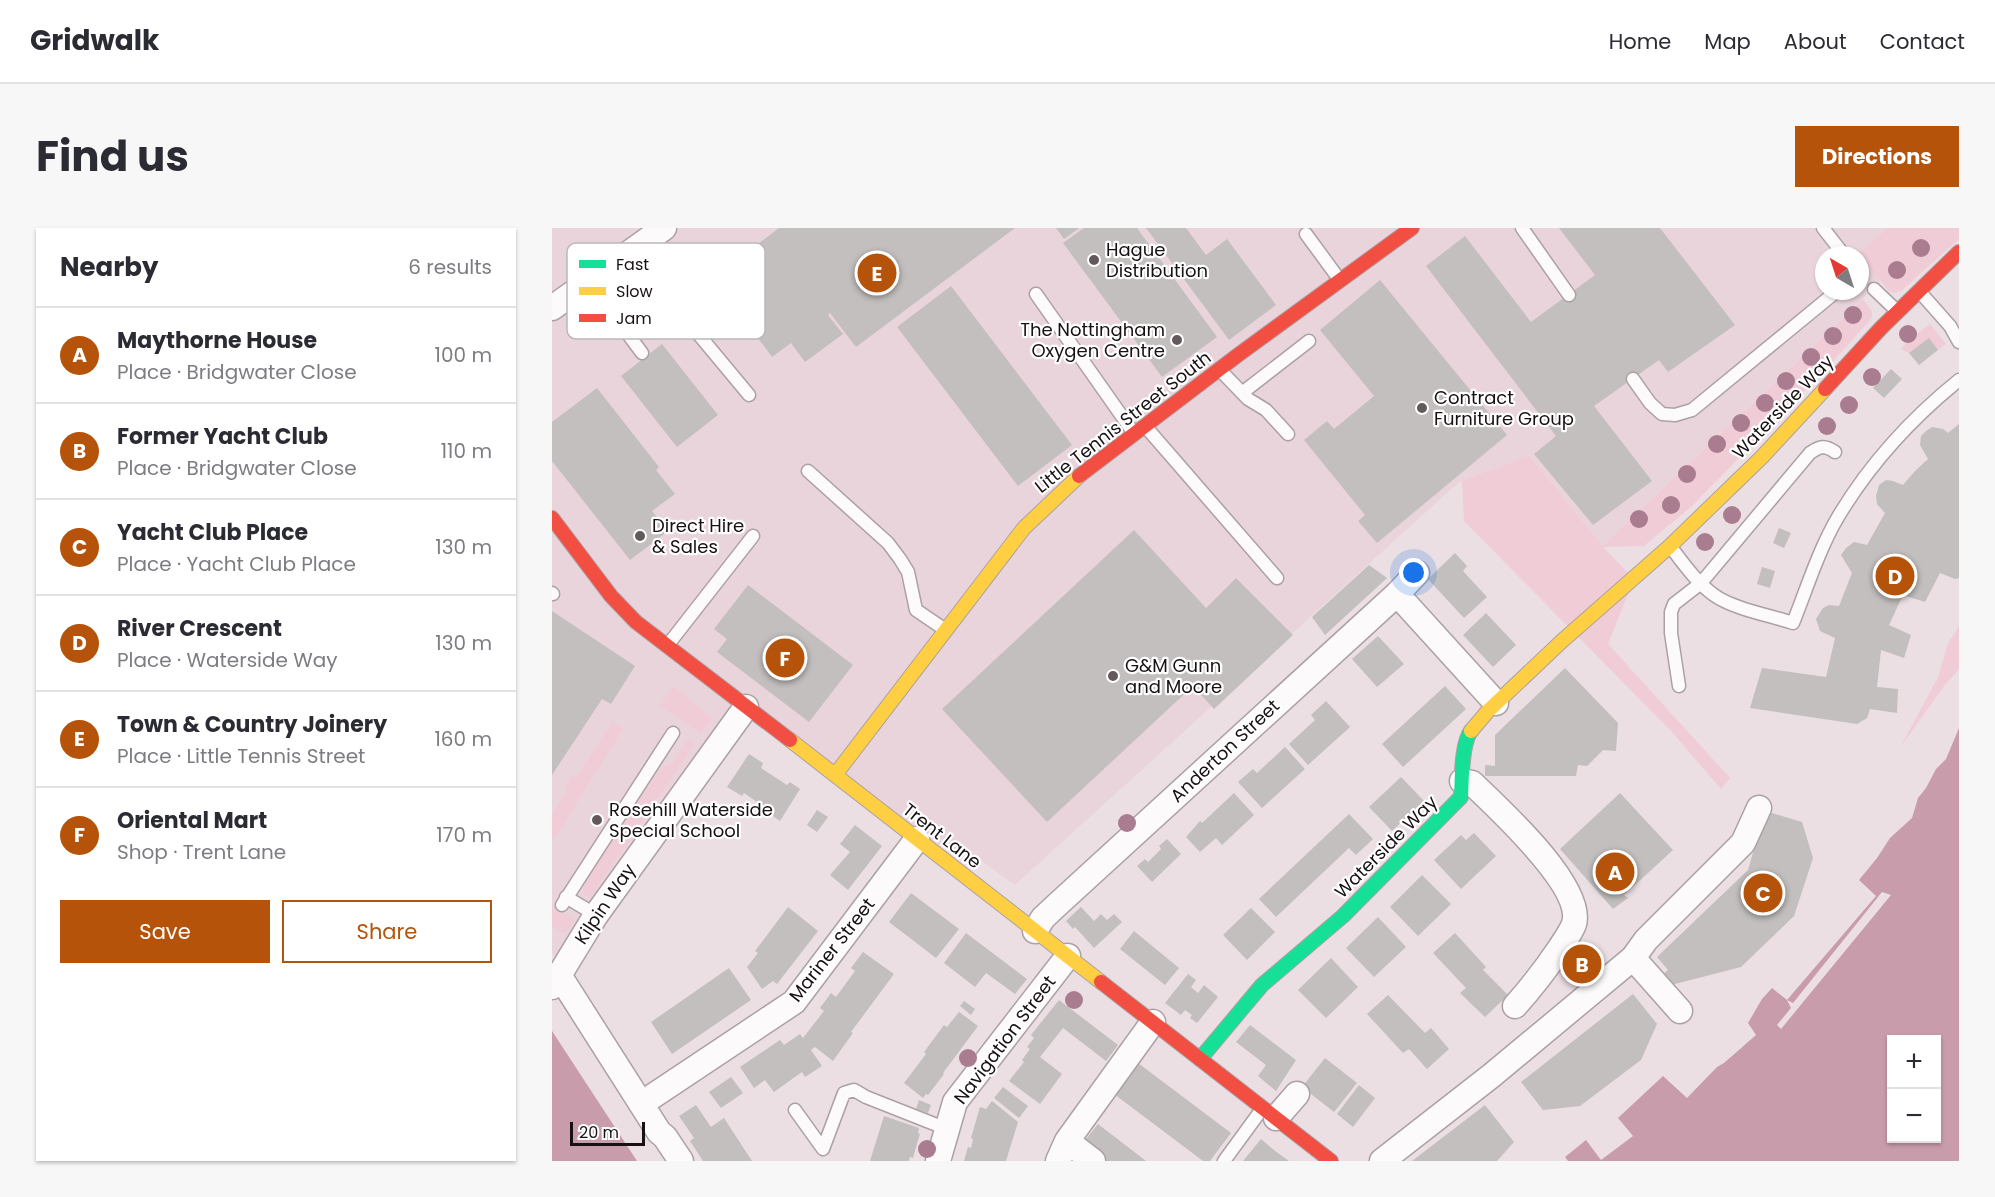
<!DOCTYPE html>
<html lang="en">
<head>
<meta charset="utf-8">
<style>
  :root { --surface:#fff; --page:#f7f7f7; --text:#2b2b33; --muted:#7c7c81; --line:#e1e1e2; --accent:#b45309 }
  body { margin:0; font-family:Poppins,sans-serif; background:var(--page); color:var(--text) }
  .controls { position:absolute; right:18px; bottom:18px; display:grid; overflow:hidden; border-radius:0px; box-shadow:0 2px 4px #0004 }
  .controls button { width:54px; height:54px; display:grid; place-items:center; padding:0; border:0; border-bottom:2px solid var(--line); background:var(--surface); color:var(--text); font:30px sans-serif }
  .compass { position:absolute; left:1263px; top:18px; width:54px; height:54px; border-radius:50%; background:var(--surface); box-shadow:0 2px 4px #0004; rotate:321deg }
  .scale { position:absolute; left:18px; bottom:15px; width:75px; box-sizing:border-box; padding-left:6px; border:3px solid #181113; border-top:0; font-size:16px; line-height:21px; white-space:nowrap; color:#181113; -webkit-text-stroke:4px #fff; paint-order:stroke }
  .you { position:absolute; left:862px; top:345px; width:21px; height:21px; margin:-15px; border:4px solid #fff; border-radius:50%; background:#1a73e8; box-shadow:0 0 0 9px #1a73e833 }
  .badge { display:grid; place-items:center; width:39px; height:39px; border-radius:50%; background:var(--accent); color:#fff; font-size:20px; font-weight:700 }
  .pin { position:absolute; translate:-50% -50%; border:3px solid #fff; box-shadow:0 2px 6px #0006 }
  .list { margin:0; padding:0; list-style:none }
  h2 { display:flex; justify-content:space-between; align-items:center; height:78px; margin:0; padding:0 24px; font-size:26px }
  h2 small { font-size:20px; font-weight:400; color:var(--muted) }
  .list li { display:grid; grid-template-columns:39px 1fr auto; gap:18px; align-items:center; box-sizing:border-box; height:96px; padding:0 24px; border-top:2px solid var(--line) }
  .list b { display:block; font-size:22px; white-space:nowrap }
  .list p { margin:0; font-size:20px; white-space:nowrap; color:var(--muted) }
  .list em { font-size:20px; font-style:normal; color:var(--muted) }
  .actions { display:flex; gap:12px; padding:18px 24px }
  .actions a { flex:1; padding:14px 0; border:2px solid var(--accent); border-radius:0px; text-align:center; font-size:21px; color:var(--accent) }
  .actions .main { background:var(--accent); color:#fff }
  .map { position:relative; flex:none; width:1407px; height:933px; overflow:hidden; border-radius:0px }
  header { display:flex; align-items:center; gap:36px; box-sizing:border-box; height:84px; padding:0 30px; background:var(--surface); border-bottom:2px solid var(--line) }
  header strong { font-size:28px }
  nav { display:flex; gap:33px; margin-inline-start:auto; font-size:21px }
  .intro { display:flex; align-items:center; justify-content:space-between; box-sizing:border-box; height:144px; padding:0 36px }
  h1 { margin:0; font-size:42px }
  .button { padding:15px 27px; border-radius:0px; background:var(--accent); color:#fff; font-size:21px; font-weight:700 }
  main { display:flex; gap:36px; padding:0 36px }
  aside { flex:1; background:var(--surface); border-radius:0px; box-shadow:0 2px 4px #0004 }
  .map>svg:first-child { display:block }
</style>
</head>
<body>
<header>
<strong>Gridwalk</strong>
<nav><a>Home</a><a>Map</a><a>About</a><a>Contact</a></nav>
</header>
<div class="intro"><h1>Find us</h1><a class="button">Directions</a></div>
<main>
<aside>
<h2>Nearby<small>6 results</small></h2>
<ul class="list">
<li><span class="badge">A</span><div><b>Maythorne House</b><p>Place · Bridgwater Close</p></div><em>100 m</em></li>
<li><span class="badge">B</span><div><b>Former Yacht Club</b><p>Place · Bridgwater Close</p></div><em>110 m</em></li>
<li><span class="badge">C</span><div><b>Yacht Club Place</b><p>Place · Yacht Club Place</p></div><em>130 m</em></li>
<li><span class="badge">D</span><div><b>River Crescent</b><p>Place · Waterside Way</p></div><em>130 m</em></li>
<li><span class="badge">E</span><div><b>Town &amp; Country Joinery</b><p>Place · Little Tennis Street</p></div><em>160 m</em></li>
<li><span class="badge">F</span><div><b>Oriental Mart</b><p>Shop · Trent Lane</p></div><em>170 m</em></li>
</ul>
<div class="actions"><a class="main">Save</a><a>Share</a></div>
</aside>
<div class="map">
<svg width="1407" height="933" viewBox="0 0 1407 933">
  <rect width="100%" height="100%" fill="#ebdfe3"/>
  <path fill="#ead4db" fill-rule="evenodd" d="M0,0H1385L1049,319L977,228L906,255L463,657L412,620L404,630L194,472L124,595L32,728L9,732L0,725ZM1272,27H1308V63H1272Z"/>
  <path fill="#f0ccd7" d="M1336,0H1407V11L1349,63L1341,65L1336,62L1307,26Z
    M1311,71L1320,83V90L1274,141L1140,278L1092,318L1051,319L1082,351L1056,416L1178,550L1169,561L1120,504L912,293L910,253L977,228L1050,318Z
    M1378,96L1394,116L1386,122L1377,111L1357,125L1349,121L1356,113Z
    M1407,399V441L1392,458L1348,520L1386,449L1396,415Z
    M121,458L160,490L149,505L108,478Z
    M60,494L71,501L0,615V586L15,562L12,560L20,547L24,549Z
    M136,511L143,515L38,670L31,665L33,655L107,542L121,535Z
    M0,676L23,692L13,706L0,698Z"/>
  <path fill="#c99cac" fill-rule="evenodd" d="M1407,500V933H1016L1013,929L1034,912L1049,932L1081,908L1066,890L1111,848L1135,870L1165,839L1172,835L1204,807L1196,795L1210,771L1220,760L1235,772L1324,668L1307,652L1325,630L1338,610L1360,590L1366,570L1374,560L1384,541L1394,531ZM1340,812H1384V910H1340Z
    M0,803L85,933H0Z"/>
  <path fill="#ebdfe3" d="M1330,664L1339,667L1229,801L1225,797L1239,780L1235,772L1241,775Z"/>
  <path fill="#c2bfbe" d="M227,0H463L304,119L278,85L276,87L291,106L253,134L239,115L220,129L161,50Z
    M504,0H527L512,11Z
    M532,0H585L665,109L610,149L511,15Z
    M594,0H634L654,27L675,11L724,77L677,112Z
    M1007,0H1108L1183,97L1116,144L1107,132L1042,178L1100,253L1041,297L982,226L1004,208L874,38L913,8L979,94L1043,47Z
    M828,52L955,207L825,315L806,293L813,287L752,212L775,193L782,201L822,168L768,102Z
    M399,58L520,217L466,258L345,99Z
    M1377,110L1386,122L1367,137L1357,125Z
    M110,116L166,187L125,219L69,148Z
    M1339,141L1350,151L1332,170L1321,160Z
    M45,160L107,239L104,242L123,266L100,283L116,303L78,332L0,233V194Z
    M1407,196V350L1403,351L1388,345L1373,374L1351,367L1337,397L1359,407L1352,430L1329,422L1325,459L1346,461L1345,485L1318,481L1315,490L1305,496L1198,480L1210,440L1274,449L1283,410L1268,403L1264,391L1271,380L1277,377L1287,378L1300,345L1289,327L1294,320L1302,314L1315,317L1333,285L1325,276L1324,268L1327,257L1334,252L1341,253L1351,257L1363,243L1376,231L1368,217L1369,208L1374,203L1380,199L1391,201L1396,205Z
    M1227,300L1239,305L1232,320L1221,315Z
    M582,302L654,380L684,350L741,407L662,481L641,458L495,594L390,481Z
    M903,325L915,338L911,343L935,369L912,390L876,351Z
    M817,337L835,350L773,407L760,389Z
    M1210,339L1223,343L1218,360L1205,356Z
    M196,357L301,437L257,494L165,424L175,411L162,401Z
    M0,383L83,438L59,476L50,471L0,547Z
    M934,385L964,417L941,439L911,407Z
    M826,408L852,436L825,459L800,431Z
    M1013,440L1066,495L1064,523L1051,522L1035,538L1026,537L1024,548H933V537L943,538V507Z
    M893,458L914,481L851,539L830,516Z
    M774,473L798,499L756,537L737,516L763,492L759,487Z
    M733,519L753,541L710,580L686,554L701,541L705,545Z
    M197,526L211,535L209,540L235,557L238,554L248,561L228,593L214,583L215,581L192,565L190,568L175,559Z
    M849,549L872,573L840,603L817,579Z
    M682,565L702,587L670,617L664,610L648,624L634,609L648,593L650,595Z
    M1068,565L1121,622L1072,667L1076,670L1061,681L1008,621Z
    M265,582L276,589L265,604L255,597Z
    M1213,583L1250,594L1261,630L1242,688L1189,739L1119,757L1110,747L1116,742L1105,729L1196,642Z
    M797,586L821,611L804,627L797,620L724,689L707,671Z
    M303,597L330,618L296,662L278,647L298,624L288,616Z
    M922,605L944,628L909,661L882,632L909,607L914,612Z
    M615,611L629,626L600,654L585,638L593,631L596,634L609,621L607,618Z
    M870,647L899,676L866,708L838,679Z
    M359,665L407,701L384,730L337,694Z
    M236,679L266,703L225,756L221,753L210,761L195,739L206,725L203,723Z
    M529,679L542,693L549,686L555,692L562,686L570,694L542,720L523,699L521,701L514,693Z
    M699,680L723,704L695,732L671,707Z
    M826,689L854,719L822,749L794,720Z
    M582,703L627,740L613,757L568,721Z
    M414,705L475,751L463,766L434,745L423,759L392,735Z
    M903,705L934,739L931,742L956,767L933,789L908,765L914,760L881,725Z
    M311,724L342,746L299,804L301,805L281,833L263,819L259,822L270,838L253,849L250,844L222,864L213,852L202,860L188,839L228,812L232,817L248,806L251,810L272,783L268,780L279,765L284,769L303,743L299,740Z
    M1032,729L1038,735L1028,744L1022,737Z
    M779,730L806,759L774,790L746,762Z
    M177,740L199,772L120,826L99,794Z
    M636,746L644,752L639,759L646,765L652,757L666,769L645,795L638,790L640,787L633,782L629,787L613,775Z
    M1081,766L1105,796L1089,832L1028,878L991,882L969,854Z
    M836,767L873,805L879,800L897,821L875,841L857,821L851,825L815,786Z
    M507,772L566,817L554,833L511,800L488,829L510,846L488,876L457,853L472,834L470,832L478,821L475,819L482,810L479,807Z
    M412,773L423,781L419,787L408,778Z
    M407,784L426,798L391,845L392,846L376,867L374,866L371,870L352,855L374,826L372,824L392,797L395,799Z
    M698,797L744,832L724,863L706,848L714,837L684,814Z
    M773,830L805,855L782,884L750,859Z
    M586,835L679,905L658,933H651L562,866Z
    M179,849L191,865L169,880L157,864Z
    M807,857L823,870L801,899L785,886Z
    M451,859L476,878L467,890L442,870Z
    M367,872L379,877L376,885L364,881Z
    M440,873L466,894L454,933H412L416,919L419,920L420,916L421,911L419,910L428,879L434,881Z
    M144,877L159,899L172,890L200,933H151L138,913L142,910L127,888Z
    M933,877L962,914L945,933H860Z
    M332,888L367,900L366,905L368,906L364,919L361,930L358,929L357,933H318Z
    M546,896L594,933H552L530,916Z
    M709,911L723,923L737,933H691Z"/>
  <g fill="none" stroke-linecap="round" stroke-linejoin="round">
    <g stroke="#aba1a4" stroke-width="15">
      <path id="lane" d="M970,0L1017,67
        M1271,0L1292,27
        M754,6L787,51
        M78,24L197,167
        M37,54L90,125
        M1322,61L1345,83
        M1367,63L1398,98L1407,114
        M484,66L581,204
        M668,142L696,171L714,182L736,206
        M1081,151L1098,175L1110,186L1123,187L1140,182L1285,63
        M690,165L757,113
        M593,198L725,350
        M256,243L336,315L348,331L356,344L364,382L392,401
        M1118,318C1131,335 1145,355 1162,367C1179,380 1220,388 1241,395C1255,360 1267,321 1286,289C1317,237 1360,190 1407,152
        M0,365L1,366
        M115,418L201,308
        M1127,458L1119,405V384L1122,376L1149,355L1258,225C1268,218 1273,217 1283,224
        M14,669L44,687
        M10,677L121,505
        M243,882L271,921
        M271,921L292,865L302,862L314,869L395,901
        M672,933L710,881"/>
    </g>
    <g stroke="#aba1a4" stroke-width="27">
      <path id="street" d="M0,80L112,0
        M845,366L944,475
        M910,553L920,555C946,580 1033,659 1022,696C1019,704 1013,712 1008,720C994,741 980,759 963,778
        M483,703L491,690L506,676L845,366L865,345
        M1081,730L1128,783
        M7,747L107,904L113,909L129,933
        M0,759L44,687L194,479
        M89,876L242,774L365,611
        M724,890L745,866
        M515,913L541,933
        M386,933L403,874L516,728
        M506,933L515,913L601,794
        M830,933L939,848L1081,730L1094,712L1191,615L1207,580"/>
    </g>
    <g stroke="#aba1a4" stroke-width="16">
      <path id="fast" d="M648,831L710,757L791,688L909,569C910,552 909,516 919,503"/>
    </g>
    <g stroke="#aba1a4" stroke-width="16">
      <path id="slow" d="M919,503L936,483L1010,413L1118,318L1210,229L1273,161
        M238,512L549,754
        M283,547L472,300L527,248"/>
    </g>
    <g stroke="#aba1a4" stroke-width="16">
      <path id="jam" d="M1273,161L1329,100L1407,24
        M527,248L686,127L860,0
        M0,290L59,368L84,394L238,512
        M549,754L779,933"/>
    </g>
    <use href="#lane" stroke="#fcfafb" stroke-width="12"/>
    <use href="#street" stroke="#fcfafb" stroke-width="24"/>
    <use href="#fast" stroke="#16e098" stroke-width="14"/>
    <use href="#slow" stroke="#ffcf43" stroke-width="14"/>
    <use href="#jam" stroke="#f24e42" stroke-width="14"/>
  </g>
  <g fill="#aa7c8f">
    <circle cx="1369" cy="20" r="9"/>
    <circle cx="1345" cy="42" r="9"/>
    <circle cx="1301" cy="87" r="9"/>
    <circle cx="1356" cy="106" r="9"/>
    <circle cx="1281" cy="108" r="9"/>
    <circle cx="1259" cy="129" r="9"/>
    <circle cx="1320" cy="149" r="9"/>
    <circle cx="1234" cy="153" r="9"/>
    <circle cx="1213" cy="175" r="9"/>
    <circle cx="1297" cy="177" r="9"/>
    <circle cx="1189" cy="195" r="9"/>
    <circle cx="1275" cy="198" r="9"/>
    <circle cx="1165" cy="216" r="9"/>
    <circle cx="1135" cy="246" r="9"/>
    <circle cx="1119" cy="277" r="9"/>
    <circle cx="1180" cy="287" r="9"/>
    <circle cx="1087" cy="291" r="9"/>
    <circle cx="1153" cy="314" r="9"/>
    <circle cx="575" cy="595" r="9"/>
    <circle cx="522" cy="772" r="9"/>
    <circle cx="416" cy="830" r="9"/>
    <circle cx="375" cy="921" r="9"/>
  </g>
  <g fill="#62595c" stroke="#fff" stroke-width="2">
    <circle cx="542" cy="32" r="6"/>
    <circle cx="625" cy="112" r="6"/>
    <circle cx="870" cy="180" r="6"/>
    <circle cx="88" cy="308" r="6"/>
    <circle cx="561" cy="448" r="6"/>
    <circle cx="45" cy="592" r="6"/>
  </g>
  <g text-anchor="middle" stroke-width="4.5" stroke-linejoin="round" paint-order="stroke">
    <g font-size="18" fill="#181113" stroke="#fff" text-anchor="start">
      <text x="554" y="28">Hague<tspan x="554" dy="21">Distribution</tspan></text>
      <text x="613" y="108" text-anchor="end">The Nottingham<tspan x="613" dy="21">Oxygen Centre</tspan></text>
      <text x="882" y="176">Contract<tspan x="882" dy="21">Furniture Group</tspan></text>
      <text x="100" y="304">Direct Hire<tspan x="100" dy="21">&amp; Sales</tspan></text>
      <text x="573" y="444">G&amp;M Gunn<tspan x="573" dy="21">and Moore</tspan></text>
      <text x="57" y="588">Rosehill Waterside<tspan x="57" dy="21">Special School</tspan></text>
    </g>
    <g font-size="18" fill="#181113" stroke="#fff">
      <text transform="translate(1231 179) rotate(-46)" y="6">Waterside Way</text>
      <text transform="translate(571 194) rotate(-38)" y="6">Little Tennis Street South</text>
      <text transform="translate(673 523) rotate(-43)" y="6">Anderton Street</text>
      <text transform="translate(390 608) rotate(38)" y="6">Trent Lane</text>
      <text transform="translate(834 619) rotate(-45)" y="6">Waterside Way</text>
      <text transform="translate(53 676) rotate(-56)" y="6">Kilpin Way</text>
      <text transform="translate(280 722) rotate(-52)" y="6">Mariner Street</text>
      <text transform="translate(453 812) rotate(-53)" y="6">Navigation Street</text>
    </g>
  </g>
  <rect x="15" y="15" width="198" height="96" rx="9" fill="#fff" stroke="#bab8b8" stroke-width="1.5"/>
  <rect x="27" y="32" width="27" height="8" fill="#16e098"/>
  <rect x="27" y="59" width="27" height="8" fill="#ffcf43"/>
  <rect x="27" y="86" width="27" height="8" fill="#f24e42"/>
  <g font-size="16" fill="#181113">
    <text x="64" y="42">Fast</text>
    <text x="64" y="69">Slow</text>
    <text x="64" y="96">Jam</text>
  </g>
</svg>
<div class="controls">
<button>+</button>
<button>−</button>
</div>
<svg class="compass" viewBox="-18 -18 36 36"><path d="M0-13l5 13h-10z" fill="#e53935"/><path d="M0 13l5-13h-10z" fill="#7c7c81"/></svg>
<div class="scale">20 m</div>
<div class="you"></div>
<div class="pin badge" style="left:1063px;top:644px">A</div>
<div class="pin badge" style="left:1030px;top:736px">B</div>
<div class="pin badge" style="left:1211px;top:665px">C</div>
<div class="pin badge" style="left:1343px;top:348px">D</div>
<div class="pin badge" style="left:325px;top:45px">E</div>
<div class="pin badge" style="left:233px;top:430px">F</div>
</div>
</main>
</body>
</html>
